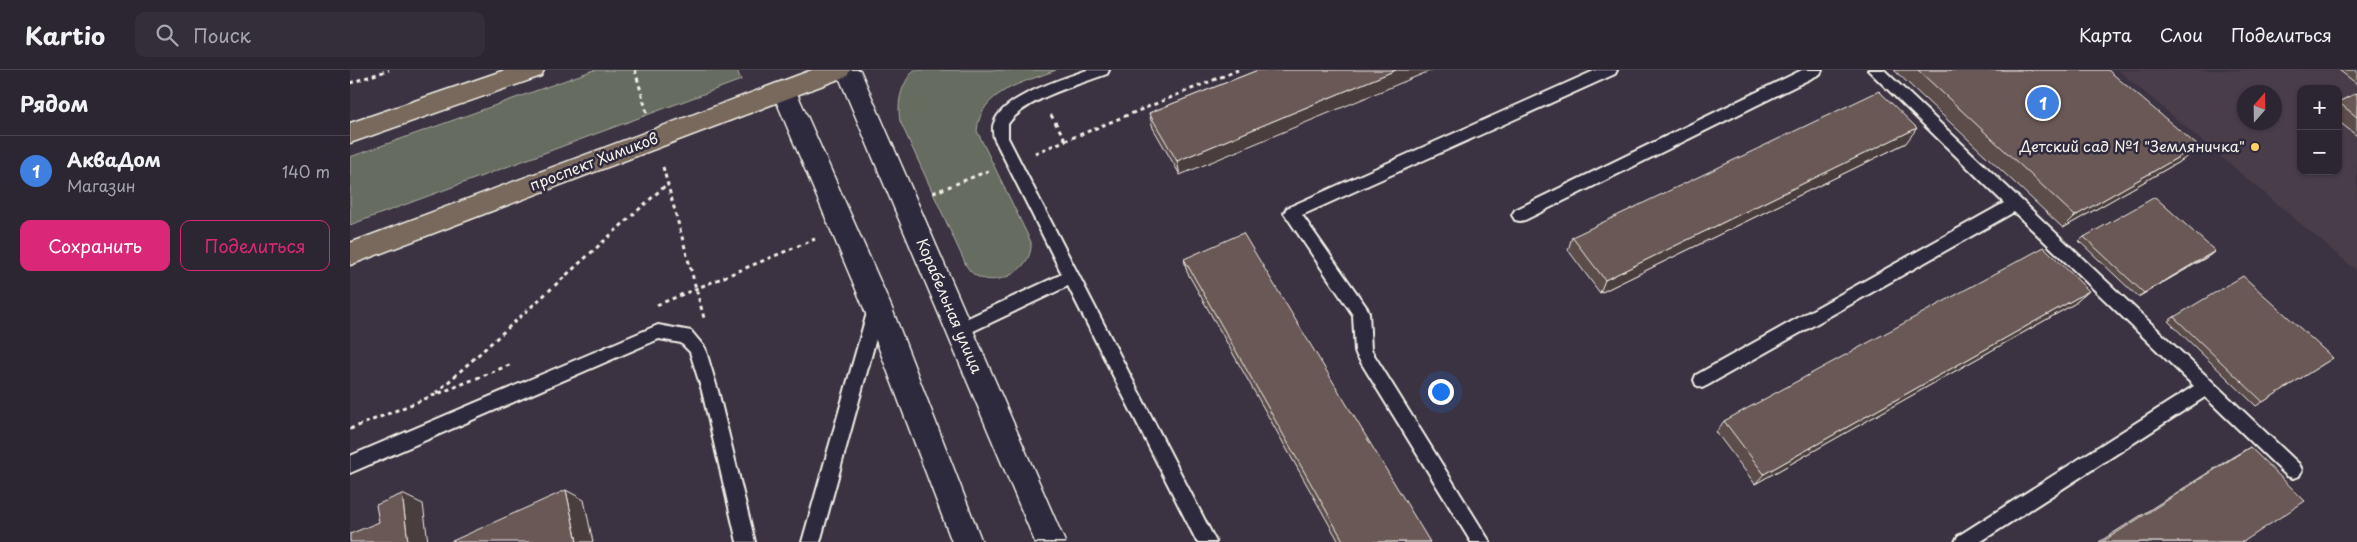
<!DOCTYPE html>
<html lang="ru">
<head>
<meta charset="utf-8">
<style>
  :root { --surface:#2c2632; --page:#342e3a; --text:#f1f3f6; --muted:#a6a5ac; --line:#48434d; --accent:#db2777 }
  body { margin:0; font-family:"Playpen Sans",sans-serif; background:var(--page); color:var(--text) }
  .controls { position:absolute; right:15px; top:15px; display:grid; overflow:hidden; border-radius:10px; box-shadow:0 1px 4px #0004 }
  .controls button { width:45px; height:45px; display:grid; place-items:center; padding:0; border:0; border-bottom:1px solid var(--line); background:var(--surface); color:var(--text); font:25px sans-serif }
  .compass { position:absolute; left:1887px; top:15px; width:45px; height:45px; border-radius:50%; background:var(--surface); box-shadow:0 1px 4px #0004; rotate:20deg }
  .you { position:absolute; left:1090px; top:321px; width:18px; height:18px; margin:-12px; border:4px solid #fff; border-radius:50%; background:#1a73e8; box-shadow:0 0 0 8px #1a73e833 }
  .badge { display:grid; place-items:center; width:32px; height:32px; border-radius:50%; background:var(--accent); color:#fff; font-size:16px; font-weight:700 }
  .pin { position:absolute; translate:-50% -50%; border:2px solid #fff; box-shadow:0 1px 5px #0006 }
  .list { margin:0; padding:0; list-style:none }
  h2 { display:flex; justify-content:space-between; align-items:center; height:65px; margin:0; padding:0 20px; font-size:21px }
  h2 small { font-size:16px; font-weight:400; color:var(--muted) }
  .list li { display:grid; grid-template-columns:32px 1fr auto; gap:15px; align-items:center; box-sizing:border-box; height:70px; padding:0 20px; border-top:1px solid var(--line) }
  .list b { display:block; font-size:19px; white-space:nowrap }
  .list p { margin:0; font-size:16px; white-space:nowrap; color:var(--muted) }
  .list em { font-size:16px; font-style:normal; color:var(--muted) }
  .actions { display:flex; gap:10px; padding:15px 20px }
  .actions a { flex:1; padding:11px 0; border:1px solid var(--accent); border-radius:10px; text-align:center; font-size:18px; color:var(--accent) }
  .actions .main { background:var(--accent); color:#fff }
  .icon { flex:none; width:28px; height:28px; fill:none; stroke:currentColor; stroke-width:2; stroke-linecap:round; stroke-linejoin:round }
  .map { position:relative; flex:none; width:2007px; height:472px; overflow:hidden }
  header { display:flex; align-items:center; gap:30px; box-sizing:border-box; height:70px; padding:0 25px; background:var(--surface); border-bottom:1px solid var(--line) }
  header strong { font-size:24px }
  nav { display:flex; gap:28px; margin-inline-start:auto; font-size:18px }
  .search { width:350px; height:45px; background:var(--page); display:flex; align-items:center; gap:12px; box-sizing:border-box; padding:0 18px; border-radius:10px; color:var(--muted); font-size:19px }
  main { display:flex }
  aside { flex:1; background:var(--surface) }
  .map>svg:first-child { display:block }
</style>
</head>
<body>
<header>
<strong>Kartio</strong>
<div class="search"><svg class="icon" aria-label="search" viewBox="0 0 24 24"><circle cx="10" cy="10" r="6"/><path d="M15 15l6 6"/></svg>Поиск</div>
<nav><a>Карта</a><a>Слои</a><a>Поделиться</a></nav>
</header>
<main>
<aside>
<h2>Рядом<small></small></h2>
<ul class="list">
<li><span class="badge" style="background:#3f7fe0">1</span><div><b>АкваДом</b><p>Магазин</p></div><em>140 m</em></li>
</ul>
<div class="actions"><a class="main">Сохранить</a><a>Поделиться</a></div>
</aside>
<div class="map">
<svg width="2007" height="472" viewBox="0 0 2007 472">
  <rect width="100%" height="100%" fill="#3b3342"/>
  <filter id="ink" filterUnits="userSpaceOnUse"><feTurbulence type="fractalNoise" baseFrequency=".02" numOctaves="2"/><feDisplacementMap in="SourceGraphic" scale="10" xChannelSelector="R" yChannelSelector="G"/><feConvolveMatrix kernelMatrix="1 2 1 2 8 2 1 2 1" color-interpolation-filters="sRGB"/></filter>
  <g filter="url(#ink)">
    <path fill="#493e48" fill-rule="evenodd" d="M1768,0H2007V201ZM1951,19H1988V101H1951ZM1894,22H1924V52H1894Z"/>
    <path fill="#666c5f" stroke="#adaea4" d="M244,0H387L391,10L0,155V87Z
      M564,0H706C674,13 630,20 627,61L681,172C684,205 632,225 616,195L550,51C547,31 551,15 564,0Z"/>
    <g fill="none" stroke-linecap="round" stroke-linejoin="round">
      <g stroke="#f4f1e8" stroke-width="4">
        <path id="lane" d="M737,0H759L757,4C728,15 676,28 658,54V68L866,472H847L718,216L615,265L609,267L603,265L601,260L603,255L712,204L644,68C643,63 642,57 644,53C653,26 713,9 737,0Z
          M1246,0H1267L1265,4L952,145L1017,238L1019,243L1021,280L1140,472H1121L1007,286L1005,281L1003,245L934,143L937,138Z
          M1452,0H1472L1470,4L1175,150L1170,151L1165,150L1162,145L1165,140Z
          M1518,0H1534L1949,394L1952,400L1949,406L1943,408L1937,406L1855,327L1630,472H1605L1608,466L1844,316L1664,142L1358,315L1352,318L1346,315L1344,310L1346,305L1654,133Z
          M527,229L533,231L535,236L470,472H452L519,236L521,231Z
          M308,255L341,261L355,278L368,321L405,472H387L352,321L340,282L331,273L309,269L0,403V386Z"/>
      </g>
      <g stroke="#f4f1e8" stroke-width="3">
        <path id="secondary" d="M486,0H510L715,472H685Z
          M434,12L443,14L446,21L541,236L632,472H602L513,236L422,21L425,14Z"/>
      </g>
      <g stroke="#f4f1e8" stroke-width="3">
        <path id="primary" d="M155,0H194L191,6L0,73V53Z
          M462,0H500L497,6L0,195V173Z"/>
      </g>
      <path stroke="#f4f1e8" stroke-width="3" stroke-dasharray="4 4" stroke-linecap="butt" d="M285,0L297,43
        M0,13L39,0
        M701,45L716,71
        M685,83L888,0
        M313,97L354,248
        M583,123L640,100
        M307,235L465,169
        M86,323L317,114
        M0,359L162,294"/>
      <use href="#lane" fill="#2f2a3d" fill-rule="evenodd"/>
      <use href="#secondary" fill="#2f2a3d" fill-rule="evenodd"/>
      <use href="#primary" fill="#78695c" fill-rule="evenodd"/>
    </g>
    <path fill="#5b4d4b" stroke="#f4f1e8" d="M908,0L830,105L803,58L799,43Z
      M1544,0H1758L1834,89L1713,158Z
      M1989,0H2007V14Z
      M2007,23V66L1988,51V32Z
      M1556,73L1250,223L1218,180L1222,167Z
      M1734,167L1865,181L1859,186L1788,227L1729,171Z
      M834,189L1080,472H989L837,202Z
      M1739,221L1724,234L1405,414L1366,362L1374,351Z
      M1824,247L1983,288L1906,336L1818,251Z
      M1900,377L1893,472H1749L1881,388Z"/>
    <path fill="#4a3e3d" stroke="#f4f1e8" d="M1046,0H1082L830,105L827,91Z
      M1567,58L1556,73L1250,223L1255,210Z
      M1848,76L1834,89L1713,158L1725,146Z
      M1865,181L1859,186L1788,227L1794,223Z
      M1739,221L1724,234L1405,414L1414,404Z
      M216,420L234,430L243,472H227Z
      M52,424L73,434L78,472H58Z"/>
    <path fill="#6a5957" stroke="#f4f1e8" d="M908,0H1046L827,91L799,43Z
      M1568,0H1758L1848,76L1725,146Z
      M1529,21L1567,58L1255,210L1222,167Z
      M2007,23V47L1988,32Z
      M1805,127L1865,181L1794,223L1734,167Z
      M893,163L1080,472H994L834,189Z
      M1694,177L1739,221L1414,404L1374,351Z
      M1893,206L1983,288L1913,332L1824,247Z
      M1900,377L1955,431L1893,472H1752Z
      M216,420L227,472H100Z
      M52,424L58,472H0V464L29,452L26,435Z"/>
  </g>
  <circle fill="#ffd166" stroke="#2f2a3d" stroke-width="2" cx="1905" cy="77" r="5"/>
  <g text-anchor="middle" stroke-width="5" stroke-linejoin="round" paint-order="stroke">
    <g font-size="15" fill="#f4f1e8" stroke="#2f2a3d" text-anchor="end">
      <text x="1895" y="82">Детский сад №1 "Земляничка"</text>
    </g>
    <g font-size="15" fill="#f4f1e8" stroke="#2f2a3d">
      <text transform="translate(244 92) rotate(-21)" y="5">проспект Химиков</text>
      <text transform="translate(599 236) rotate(67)" y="5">Корабельная улица</text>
    </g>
  </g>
</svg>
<div class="controls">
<button>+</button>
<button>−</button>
</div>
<svg class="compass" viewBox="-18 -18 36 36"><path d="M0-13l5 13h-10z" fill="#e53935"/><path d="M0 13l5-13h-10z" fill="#a6a5ac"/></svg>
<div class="you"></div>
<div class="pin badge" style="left:1693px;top:33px;background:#3f7fe0">1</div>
</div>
</main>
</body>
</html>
